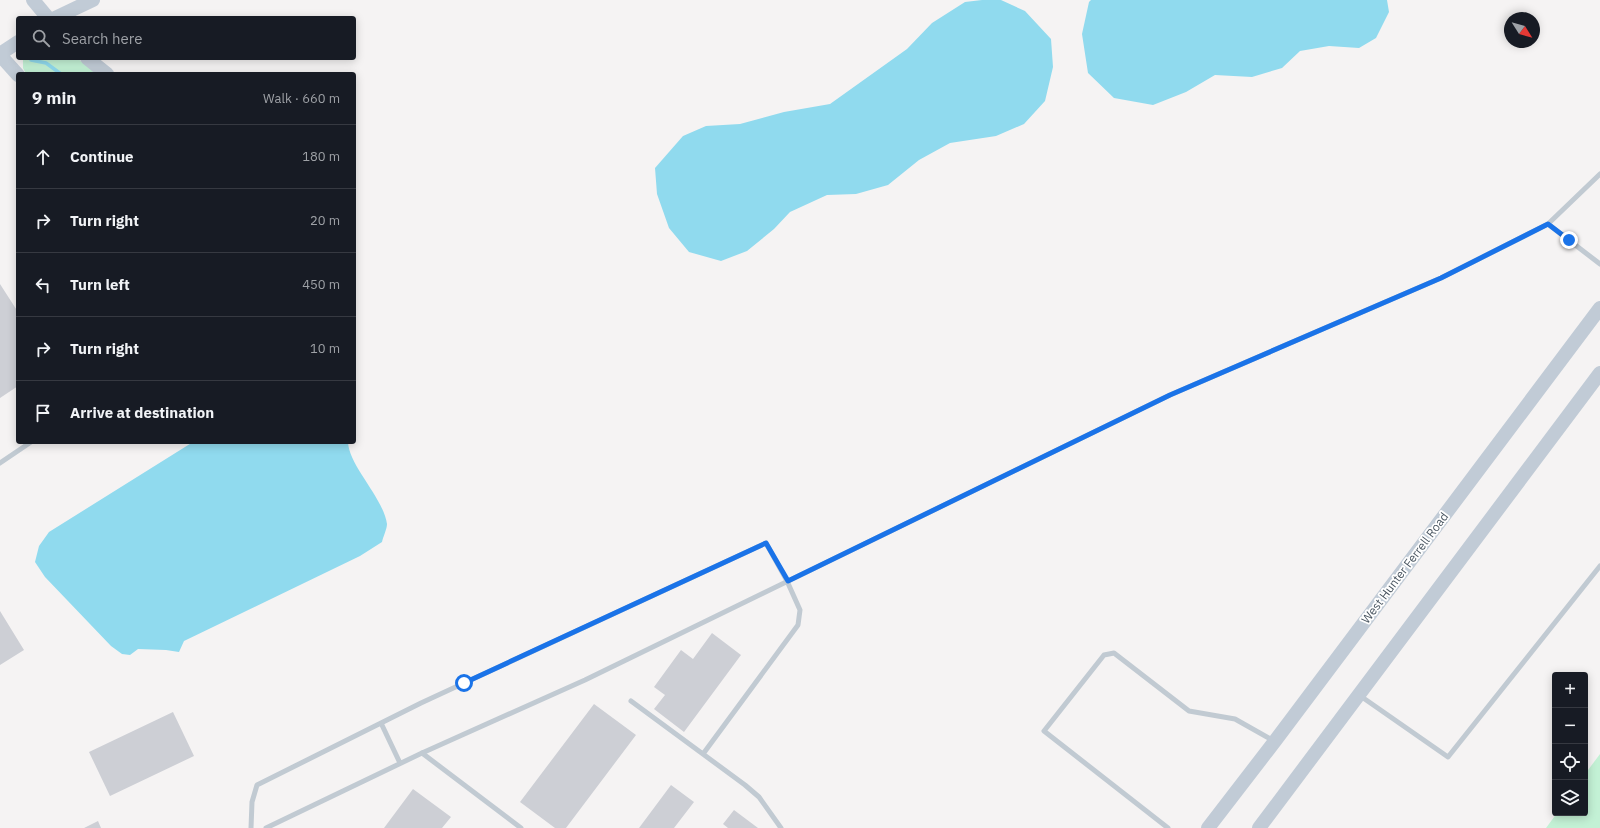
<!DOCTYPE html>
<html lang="en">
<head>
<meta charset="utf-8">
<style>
  :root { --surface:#171b24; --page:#242831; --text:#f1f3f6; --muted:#9ea1a6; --line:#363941 }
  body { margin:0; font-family:"IBM Plex Sans",sans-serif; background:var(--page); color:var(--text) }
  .controls { position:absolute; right:12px; bottom:12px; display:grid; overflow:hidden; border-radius:4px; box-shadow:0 2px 10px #0003 }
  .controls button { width:36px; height:36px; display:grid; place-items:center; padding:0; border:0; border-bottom:1px solid var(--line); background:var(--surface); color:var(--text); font:20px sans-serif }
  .compass { position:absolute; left:1504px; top:12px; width:36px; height:36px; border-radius:50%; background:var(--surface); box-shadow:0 2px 10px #0003; rotate:127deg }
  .stop { position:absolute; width:12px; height:12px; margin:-9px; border:3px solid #1a73e8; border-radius:50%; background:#fff }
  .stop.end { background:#1a73e8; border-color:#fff; box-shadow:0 1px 4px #0008 }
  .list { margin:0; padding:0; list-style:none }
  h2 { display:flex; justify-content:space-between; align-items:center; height:52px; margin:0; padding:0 16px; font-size:17px }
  h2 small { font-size:13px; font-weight:400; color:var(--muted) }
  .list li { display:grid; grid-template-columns:26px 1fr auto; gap:12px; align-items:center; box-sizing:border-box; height:64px; padding:0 16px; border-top:1px solid var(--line) }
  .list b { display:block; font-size:15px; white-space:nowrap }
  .list em { font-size:13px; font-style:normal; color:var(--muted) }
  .icon { flex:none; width:22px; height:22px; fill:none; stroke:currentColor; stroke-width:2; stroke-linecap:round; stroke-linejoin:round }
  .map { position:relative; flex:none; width:1600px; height:828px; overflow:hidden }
  .search { position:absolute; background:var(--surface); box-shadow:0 2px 10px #0003; left:16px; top:16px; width:340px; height:44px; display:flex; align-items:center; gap:10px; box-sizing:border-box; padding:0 14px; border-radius:4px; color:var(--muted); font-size:15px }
  .panel { position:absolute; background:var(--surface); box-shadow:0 2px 10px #0003; left:16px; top:72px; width:340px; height:372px; border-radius:4px }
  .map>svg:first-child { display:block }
</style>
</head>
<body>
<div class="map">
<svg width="1600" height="828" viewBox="0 0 1600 828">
  <rect width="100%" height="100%" fill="#f5f3f3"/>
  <path fill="#c3f1d5" d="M23,58H77L97,74H26L23,68Z
    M1600,754V828H1546L1557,813H1585V774Z"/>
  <path fill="#90daee" d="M982,0H1001L1025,11L1051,39L1053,67L1045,101L1024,124L996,136L950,143L919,160L888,185L856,194L827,195L790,212L774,229L747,251L721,261L689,252L669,228L657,194L655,168L683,136L706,126L740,124L784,112L830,104L907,49L932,23L965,2Z
    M1091,0H1387L1389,12L1376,38L1359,48L1329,46L1300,51L1282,68L1252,77L1215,75L1186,92L1153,105L1114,98L1088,73L1082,34L1089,2Z
    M193,442H348C349,466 383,497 387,524C387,529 383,537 382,542L360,556L184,641L179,652L166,650L138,649L130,655L122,654L111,646L45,577L35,562L39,546L49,532Z"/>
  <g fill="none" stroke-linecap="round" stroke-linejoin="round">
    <path stroke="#90daee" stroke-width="3.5" d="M31,60L46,63L61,74"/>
  </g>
  <path fill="#cdcfd5" d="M0,284L18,312V386L0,398Z
    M0,611L24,650L0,665Z
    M712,633L741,655L684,732L654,709L665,695L654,687L681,650L693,659Z
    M594,704L636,735L566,828H555L520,802Z
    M173,712L194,756L110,796L89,752Z
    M671,785L694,802L674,828H639Z
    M413,789L451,817L442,828H384Z
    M734,810L758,828H728L723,824Z
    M98,821L101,828H84Z"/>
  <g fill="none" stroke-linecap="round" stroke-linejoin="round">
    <path stroke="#c1cad2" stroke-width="5" d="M1548,224L1600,174
      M0,463L31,442
      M1359,695L1448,757L1600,566
      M631,701L745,785L759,797L781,828
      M381,723L400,763
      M422,753L521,828
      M251,828L252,802L257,785L421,703L766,543L787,581L800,610L798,625L703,754
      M266,828L422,753L585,680L1170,395L1441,278L1548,224L1600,264
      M1168,828L1044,731L1104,655L1114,653L1189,711L1235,719L1274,741"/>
    <path stroke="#c1cbd6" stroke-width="14" d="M33,0L48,18
      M55,18L93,0
      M0,54L18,42
      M0,55L18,75
      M87,58L107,74
      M1208,828L1275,741L1600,308
      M1259,828L1600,373"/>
  </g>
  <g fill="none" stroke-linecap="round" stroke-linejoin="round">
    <path stroke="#1a73e8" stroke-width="5" d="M464,683L766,543L788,581L1170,395L1441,278L1548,224L1569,240"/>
  </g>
  <g text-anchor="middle" stroke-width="3.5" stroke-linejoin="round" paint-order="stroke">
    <g font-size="12" fill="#4a5661" stroke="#fff">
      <text transform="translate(1405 568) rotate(-53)" y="4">West Hunter Ferrell Road</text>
    </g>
  </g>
</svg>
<div class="controls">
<button>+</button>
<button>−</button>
<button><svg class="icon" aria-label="locate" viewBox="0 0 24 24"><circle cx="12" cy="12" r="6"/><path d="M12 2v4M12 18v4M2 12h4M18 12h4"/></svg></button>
<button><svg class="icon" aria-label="layers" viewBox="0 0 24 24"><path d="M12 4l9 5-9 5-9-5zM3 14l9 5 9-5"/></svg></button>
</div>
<svg class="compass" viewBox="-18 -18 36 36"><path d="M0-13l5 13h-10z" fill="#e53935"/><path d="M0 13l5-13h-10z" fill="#9ea1a6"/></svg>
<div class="stop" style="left:464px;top:683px"></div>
<div class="stop end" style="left:1569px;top:240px"></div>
<div class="search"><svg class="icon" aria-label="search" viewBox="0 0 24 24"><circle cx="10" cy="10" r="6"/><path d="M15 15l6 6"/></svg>Search here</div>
<section class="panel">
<h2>9 min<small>Walk · 660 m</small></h2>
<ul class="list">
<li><svg class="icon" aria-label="ahead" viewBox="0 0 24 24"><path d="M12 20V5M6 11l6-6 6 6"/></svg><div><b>Continue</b></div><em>180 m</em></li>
<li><svg class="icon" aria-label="right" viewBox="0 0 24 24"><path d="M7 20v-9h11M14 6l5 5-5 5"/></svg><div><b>Turn right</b></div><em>20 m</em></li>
<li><svg class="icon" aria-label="left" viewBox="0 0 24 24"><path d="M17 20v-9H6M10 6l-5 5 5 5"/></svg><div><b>Turn left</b></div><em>450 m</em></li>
<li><svg class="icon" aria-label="right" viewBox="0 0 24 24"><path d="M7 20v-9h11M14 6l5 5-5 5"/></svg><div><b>Turn right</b></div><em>10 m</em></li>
<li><svg class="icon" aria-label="arrive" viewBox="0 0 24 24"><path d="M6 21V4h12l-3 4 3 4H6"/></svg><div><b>Arrive at destination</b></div></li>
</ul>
</section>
</div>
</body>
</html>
